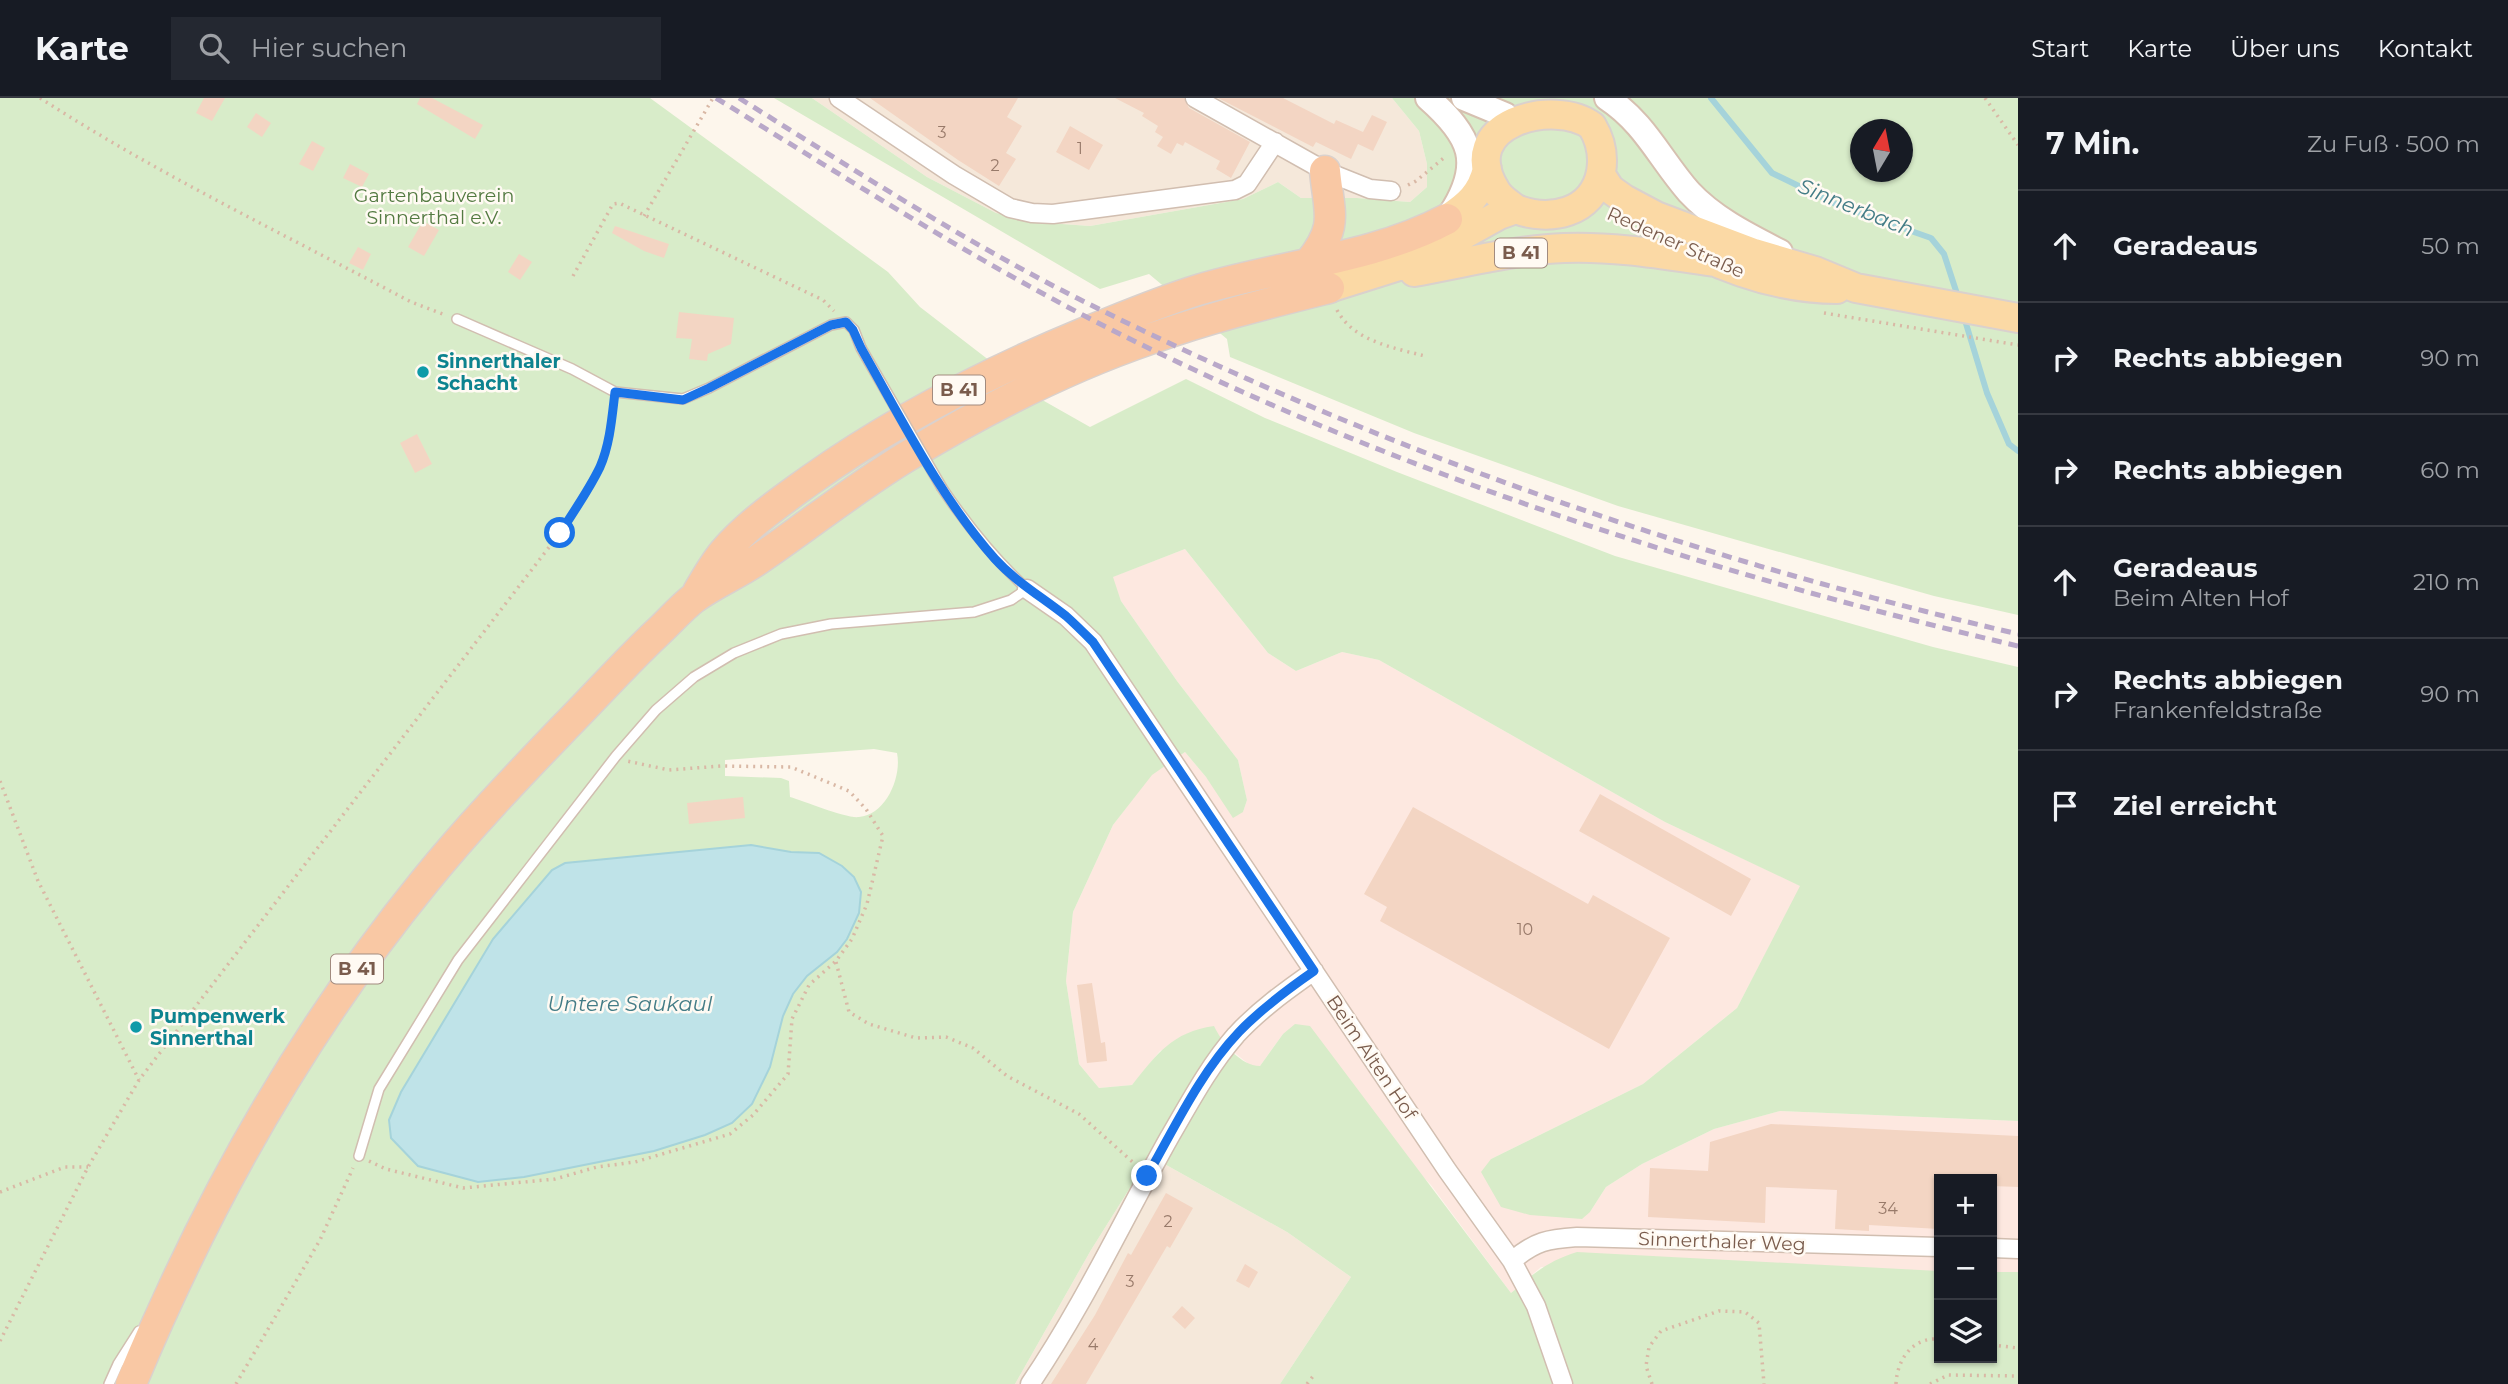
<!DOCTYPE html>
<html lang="de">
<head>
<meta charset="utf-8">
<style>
  :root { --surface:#171b24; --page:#242831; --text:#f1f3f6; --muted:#9ea1a6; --line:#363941 }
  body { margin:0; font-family:Montserrat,sans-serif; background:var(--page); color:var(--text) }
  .controls { position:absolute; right:21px; bottom:21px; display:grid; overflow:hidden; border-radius:0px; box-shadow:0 2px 5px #0004 }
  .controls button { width:63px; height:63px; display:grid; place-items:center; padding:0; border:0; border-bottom:2px solid var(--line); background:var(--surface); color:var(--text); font:35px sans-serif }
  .compass { position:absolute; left:1850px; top:21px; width:63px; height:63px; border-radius:50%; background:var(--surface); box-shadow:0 2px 5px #0004; rotate:10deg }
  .stop { position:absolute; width:21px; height:21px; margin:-16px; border:5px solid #1a73e8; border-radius:50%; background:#fff }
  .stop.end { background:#1a73e8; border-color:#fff; box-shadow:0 2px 7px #0008 }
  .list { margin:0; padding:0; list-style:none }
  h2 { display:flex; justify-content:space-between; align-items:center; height:91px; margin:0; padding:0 28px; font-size:30px }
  h2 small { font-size:23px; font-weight:400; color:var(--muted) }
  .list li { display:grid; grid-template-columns:46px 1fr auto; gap:21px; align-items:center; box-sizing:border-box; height:112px; padding:0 28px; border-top:2px solid var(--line) }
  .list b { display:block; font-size:26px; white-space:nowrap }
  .list p { margin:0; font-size:23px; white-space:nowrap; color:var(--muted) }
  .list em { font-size:23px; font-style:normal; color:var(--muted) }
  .icon { flex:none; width:38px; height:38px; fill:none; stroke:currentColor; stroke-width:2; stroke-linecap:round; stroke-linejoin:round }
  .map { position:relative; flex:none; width:2018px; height:1286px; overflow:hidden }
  header { display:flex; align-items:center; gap:42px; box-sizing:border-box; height:98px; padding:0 35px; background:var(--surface); border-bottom:2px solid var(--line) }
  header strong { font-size:33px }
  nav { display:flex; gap:38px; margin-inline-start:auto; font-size:24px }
  .search { width:490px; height:63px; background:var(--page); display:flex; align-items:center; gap:18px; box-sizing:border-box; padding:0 24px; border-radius:0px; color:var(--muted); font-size:26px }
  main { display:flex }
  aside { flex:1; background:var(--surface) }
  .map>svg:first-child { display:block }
</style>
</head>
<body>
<header>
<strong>Karte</strong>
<div class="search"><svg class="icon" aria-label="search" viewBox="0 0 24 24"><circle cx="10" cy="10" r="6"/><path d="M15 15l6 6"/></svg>Hier suchen</div>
<nav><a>Start</a><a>Karte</a><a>Über uns</a><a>Kontakt</a></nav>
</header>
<main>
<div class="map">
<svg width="2018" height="1286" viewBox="0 0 2018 1286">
  <rect width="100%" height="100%" fill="#fdf6ec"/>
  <path fill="#f5e8da" d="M812,0H1392L1419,33L1427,66V89L1410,104L1357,100H1301L1278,84L1243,101L1090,128L1048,125L996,115L927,79Z
    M1150,1058L1287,1134L1351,1179L1280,1286H1015L1091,1152Z"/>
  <path fill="#fde8e0" d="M1185,451L1268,555L1296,573L1342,554L1379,562L1665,724L1801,788L1737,910L1643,986L1491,1061L1590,1114L1606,1089L1642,1066L1714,1031L1780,1013L2018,1023V1174H1992V1081H1939V1173L1541,1169L1511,1195L1431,1087L1283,936L1260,968H1251L1220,943L1214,929L1160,953L1132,987L1099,990L1079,966L1066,883L1073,814L1113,727L1152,676L1185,654L1206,679L1243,714L1247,702L1238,662L1177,583L1121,503L1112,479Z"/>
  <path fill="#d8ecc9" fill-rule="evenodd" d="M0,0H650L888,174L920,209L1037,299L1090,329L1186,281L1265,320L1397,374L1615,458L1933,549L2018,569V1023L1780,1013L1714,1031L1642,1066L1606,1089L1590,1114L1582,1121L1530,1117L1501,1109L1481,1074L1491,1061L1643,986L1737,910L1800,788L1665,724L1379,562L1342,554L1296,573L1268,555L1185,451L1113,479L1121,503L1177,583L1238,662L1247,702L1243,714L1233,720L1206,679L1185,654L1152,677L1113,727L1073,814L1066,883L1079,966L1099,990L1132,987C1157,956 1172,934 1214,928C1222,945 1241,968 1260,968L1283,936L1295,926L1310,928L1511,1195C1534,1175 1548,1163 1577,1154L1939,1173V1260H1992V1174H2018V1286H1280L1351,1179L1287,1134L1150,1058L1091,1152L1015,1286H0ZM874,651L897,655C902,679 886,717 859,719C847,721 804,703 790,699L789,683L781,680L725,678V662ZM751,747L791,754L819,755L837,854L807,878L793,896L783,918L770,969L732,1025L705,1037L654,1053L524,1079L493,841L552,772L565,765Z
    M774,0H812L927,79L996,115L1048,125L1090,128L1243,101L1278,84L1301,100H1357L1410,104L1427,89V66L1419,33L1392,0H2018V517L1934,498L1618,408L1414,335L1230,259L1227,241L1149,176L1100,191ZM1860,32H1902V74H1860Z"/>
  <path fill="#bfe3e8" stroke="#a5d3da" stroke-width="2" d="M751,747L791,754L819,755L842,768L854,779L861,794L859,815L847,841L837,854L807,878L793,896L783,918L770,969L752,1006L732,1025L705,1037L654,1053L524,1079L478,1084L418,1068L391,1040L389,1022L401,994L493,841L552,772L565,765Z"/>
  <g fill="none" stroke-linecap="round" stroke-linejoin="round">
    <path stroke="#a5d3da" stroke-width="6" d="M1711,0L1772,75L1840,108L1931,140L1944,156L1959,202
      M1964,219L1987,295L2009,346L2018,353"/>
  </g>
  <path fill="#f3d5c3" d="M204,0H225L212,23L196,15Z
    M420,0H432L483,27L475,41L417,6Z
    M870,0H1018L1007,19L1022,28L1006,55L1016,61L999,88L958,62Z
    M1115,0H1184L1189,10L1250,44L1231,80L1216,71L1220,63L1185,44L1183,48L1177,45L1171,56L1157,48L1163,39L1155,34L1158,28L1142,18L1144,15Z
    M1218,0H1283L1334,26L1336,22L1363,34L1372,17L1387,24L1373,53L1358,46L1351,61L1316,44L1313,49Z
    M256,15L271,25L262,39L247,29Z
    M1070,28L1103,47L1089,72L1056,54Z
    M312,43L325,50L313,73L299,66Z
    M350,66L369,76L362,89L343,80Z
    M423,123L439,132L424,158L408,149Z
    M615,128L669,146L664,160L644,153L612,135Z
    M358,149L371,156L363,172L349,165Z
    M519,156L532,164L520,182L508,174Z
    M679,214L734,220L731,246L708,256L707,263L689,261L692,241L676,240Z
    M417,336L432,366L415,375L400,345Z
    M1600,696L1751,781L1731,818L1579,733Z
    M743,699L745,720L689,726L687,705Z
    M1413,709L1588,806L1593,797L1670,840L1609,951L1380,823L1387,809L1364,796Z
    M1092,885L1101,945L1105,944L1107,963L1087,965L1077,887Z
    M1771,1026L2018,1038V1089L1992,1088V1081H1939V1131L1869,1127V1133L1835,1131L1837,1092L1766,1089L1765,1125L1648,1119L1650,1070L1708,1073L1710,1044Z
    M1166,1095L1193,1110L1170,1150L1167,1148L1086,1286H1051L1095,1217L1128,1155L1131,1157Z
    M1245,1166L1258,1174L1249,1190L1236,1183Z
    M1182,1208L1195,1220L1185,1231L1172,1219Z"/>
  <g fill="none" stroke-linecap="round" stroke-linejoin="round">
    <g stroke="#d1beb0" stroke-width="12">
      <path id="service" d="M457,221L572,271L615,294L683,301L709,290L831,227L846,224L854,232L861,250
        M359,1058L379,991L458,862L616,658L656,612L694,579L734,555L781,536L831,526L974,514L1011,502L1027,491C993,460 967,427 942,390
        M109,1286L118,1266L139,1233"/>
    </g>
    <g stroke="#d1beb0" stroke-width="21">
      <path id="minor" d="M839,0L954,77L1010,110L1032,115L1053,116L1235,92L1247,86L1275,44
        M1195,0L1325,73L1370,91L1391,93
        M1027,491L1066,518L1093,544L1447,1072L1512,1163L1536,1208L1563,1286
        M1992,1150L2018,1151
        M1512,1163C1535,1143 1548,1141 1577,1139L1939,1149
        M1030,1286C1083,1208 1123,1122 1169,1040C1190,1004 1209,968 1236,937C1259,912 1287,892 1314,873"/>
    </g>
    <g stroke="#d6c0b0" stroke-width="28">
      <path id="secondary" d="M1428,0C1471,38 1484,65 1450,117
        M1464,0L1505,17
        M1607,0C1645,25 1660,61 1689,94C1714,121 1749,138 1780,154"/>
    </g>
    <g stroke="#dad1cd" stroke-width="32">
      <path id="primary" d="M1601,77L1610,91L1624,101L1656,118L1754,155L1815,173L1856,190L2018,220
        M1447,121C1468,107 1481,96 1487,71
        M1698,156C1742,177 1788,191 1837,191
        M1414,174C1464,165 1514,152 1564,150C1615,148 1665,157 1715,164
        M1329,190L1418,162L1499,117L1516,111C1549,124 1593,116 1601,74C1604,57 1601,43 1592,28C1556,0 1453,24 1496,93C1500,100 1509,106 1516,111"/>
    </g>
    <g stroke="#dad1cd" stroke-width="33">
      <path id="trunk" d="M1310,164C1339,127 1329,116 1325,73
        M698,494C706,480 714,466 724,454C748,426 780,404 809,383C895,322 987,275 1084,235C1122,220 1159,204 1198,192C1280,167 1372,161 1447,121
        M131,1286C206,1105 301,935 425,783C468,730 515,681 562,632C594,600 624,566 657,535C669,524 681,510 694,500C715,485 739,475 759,461C809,427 855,390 906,359C982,313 1065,270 1150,241C1208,220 1269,205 1329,190"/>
    </g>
    <path stroke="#d9b8a5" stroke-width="3.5" stroke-dasharray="2 5" stroke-linecap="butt" d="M40,0C159,77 286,137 411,204L445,217
      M1985,0L2018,47
      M1408,87L1416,83L1445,59
      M644,118L713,0
      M573,178L613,106L619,105L823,202L834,213
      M1337,212C1353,243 1394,250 1425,258
      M1824,215L2018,247
      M0,683L38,783L139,982
      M836,864L849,914L869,926L916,940L946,939L973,950L1007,978L1079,1016L1136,1067
      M369,1063L386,1071L463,1090L555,1081L597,1069L635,1064L730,1036L753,1017L788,976L792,921L809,887L836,863L852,841L867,806L883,738L866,711L849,693L791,669L721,668L669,672L627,663
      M0,1094L65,1069H88
      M0,1243L88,1069L139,982L560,435C592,388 606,364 613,307
      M1992,1247L2018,1250
      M236,1286L320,1142L353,1070
      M1307,1286L1314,1277
      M1652,1286L1646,1268L1649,1249L1661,1233L1719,1213L1745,1214L1759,1225L1764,1286
      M1896,1286C1897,1261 1913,1239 1939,1241
      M1930,1286L1948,1277L2018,1278"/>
    <use href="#service" stroke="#fff" stroke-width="9"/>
    <use href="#minor" stroke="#fff" stroke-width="18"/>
    <use href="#secondary" stroke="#fff" stroke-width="24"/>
    <use href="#primary" stroke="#fbd9a5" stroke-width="28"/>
    <use href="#trunk" stroke="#f9c8a4" stroke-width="30"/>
    <path stroke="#b9a8c9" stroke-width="5" stroke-dasharray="10 7" stroke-linecap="butt" d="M716,0C846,80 974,162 1110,231C1398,376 1705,474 2018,548
      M739,0C850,69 960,141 1077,200C1375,351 1693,460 2018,536"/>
    <g stroke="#d1beb0" stroke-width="12" stroke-linecap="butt">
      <path id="service-bridge" d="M861,250L942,390"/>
    </g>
    <use href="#service-bridge" stroke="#fff" stroke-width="9"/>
  </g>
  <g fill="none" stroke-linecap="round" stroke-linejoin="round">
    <path stroke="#1a73e8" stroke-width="9" d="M560,435C574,413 589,392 600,369C610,346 612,319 615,294L683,302L709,290L831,227L846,224L853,232L861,250C902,322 940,399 995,461C1016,484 1042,499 1066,518C1075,526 1084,535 1093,544L1314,873C1288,891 1262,910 1239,934C1200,975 1175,1029 1147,1078"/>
  </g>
  <g fill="#0f9aa8" stroke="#fffaf3" stroke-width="2.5">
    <circle cx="423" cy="274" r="7"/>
    <circle cx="136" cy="929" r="7"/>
  </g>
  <g text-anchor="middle" stroke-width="5" stroke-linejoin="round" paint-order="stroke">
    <g font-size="16" fill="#987a6a">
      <text x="942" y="40">3</text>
      <text x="1080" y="56">1</text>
      <text x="995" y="73">2</text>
      <text x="1525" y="837">10</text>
      <text x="1888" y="1116">34</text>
      <text x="1168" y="1129">2</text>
      <text x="1130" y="1189">3</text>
      <text x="1093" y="1252">4</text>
    </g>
    <g fill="#fffaf3" stroke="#a28b7f" stroke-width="2">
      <rect x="1495" y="140.5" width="52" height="29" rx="5"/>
      <rect x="933" y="277.5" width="52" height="29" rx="5"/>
      <rect x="331" y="856.5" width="52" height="29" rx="5"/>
    </g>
    <g font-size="18" font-weight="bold" fill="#7a5c4d">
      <text x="1521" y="161">B 41</text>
      <text x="959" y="298">B 41</text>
      <text x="357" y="877">B 41</text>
    </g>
    <g font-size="19" fill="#537a41" stroke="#fffaf3">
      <text x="434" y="104">Gartenbauverein<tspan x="434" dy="22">Sinnerthal e.V.</tspan></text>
    </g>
    <g font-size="19" fill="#7a5c4d" stroke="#fffaf3">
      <text transform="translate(1676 144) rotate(24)" y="7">Redener Straße</text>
      <text transform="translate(1372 959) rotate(56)" y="7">Beim Alten Hof</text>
      <text transform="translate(1722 1143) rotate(2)" y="7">Sinnerthaler Weg</text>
    </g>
    <g font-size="19" font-weight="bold" fill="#0d838f" stroke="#fffaf3" text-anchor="start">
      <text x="437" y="270">Sinnerthaler<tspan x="437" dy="22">Schacht</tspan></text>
      <text x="150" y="925">Pumpenwerk<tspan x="150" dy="22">Sinnerthal</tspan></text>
    </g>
    <g font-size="21" font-style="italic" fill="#437c86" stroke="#fffaf3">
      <text transform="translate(1856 110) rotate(22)" y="7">Sinnerbach</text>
      <text x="630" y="913">Untere Saukaul</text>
    </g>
  </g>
</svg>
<div class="controls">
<button>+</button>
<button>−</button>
<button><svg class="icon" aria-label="layers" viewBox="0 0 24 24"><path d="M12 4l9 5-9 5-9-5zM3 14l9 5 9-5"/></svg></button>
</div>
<svg class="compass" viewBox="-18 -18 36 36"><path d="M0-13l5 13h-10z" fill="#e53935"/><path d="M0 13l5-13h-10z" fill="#9ea1a6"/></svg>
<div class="stop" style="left:560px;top:435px"></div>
<div class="stop end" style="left:1147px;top:1078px"></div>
</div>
<aside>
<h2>7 Min.<small>Zu Fuß · 500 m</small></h2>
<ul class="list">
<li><svg class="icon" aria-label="ahead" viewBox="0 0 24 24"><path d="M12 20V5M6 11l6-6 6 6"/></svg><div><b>Geradeaus</b></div><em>50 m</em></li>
<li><svg class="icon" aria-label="right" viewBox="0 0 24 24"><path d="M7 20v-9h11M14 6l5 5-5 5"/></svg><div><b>Rechts abbiegen</b></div><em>90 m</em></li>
<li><svg class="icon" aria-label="right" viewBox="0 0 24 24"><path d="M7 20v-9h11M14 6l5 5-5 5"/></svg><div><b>Rechts abbiegen</b></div><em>60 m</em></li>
<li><svg class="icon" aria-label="ahead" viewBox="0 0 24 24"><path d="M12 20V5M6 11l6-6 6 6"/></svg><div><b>Geradeaus</b><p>Beim Alten Hof</p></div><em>210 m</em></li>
<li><svg class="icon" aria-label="right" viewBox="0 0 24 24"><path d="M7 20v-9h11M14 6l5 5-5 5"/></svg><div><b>Rechts abbiegen</b><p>Frankenfeldstraße</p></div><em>90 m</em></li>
<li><svg class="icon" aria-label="arrive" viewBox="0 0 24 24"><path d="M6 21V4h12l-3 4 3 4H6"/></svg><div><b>Ziel erreicht</b></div></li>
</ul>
</aside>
</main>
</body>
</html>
